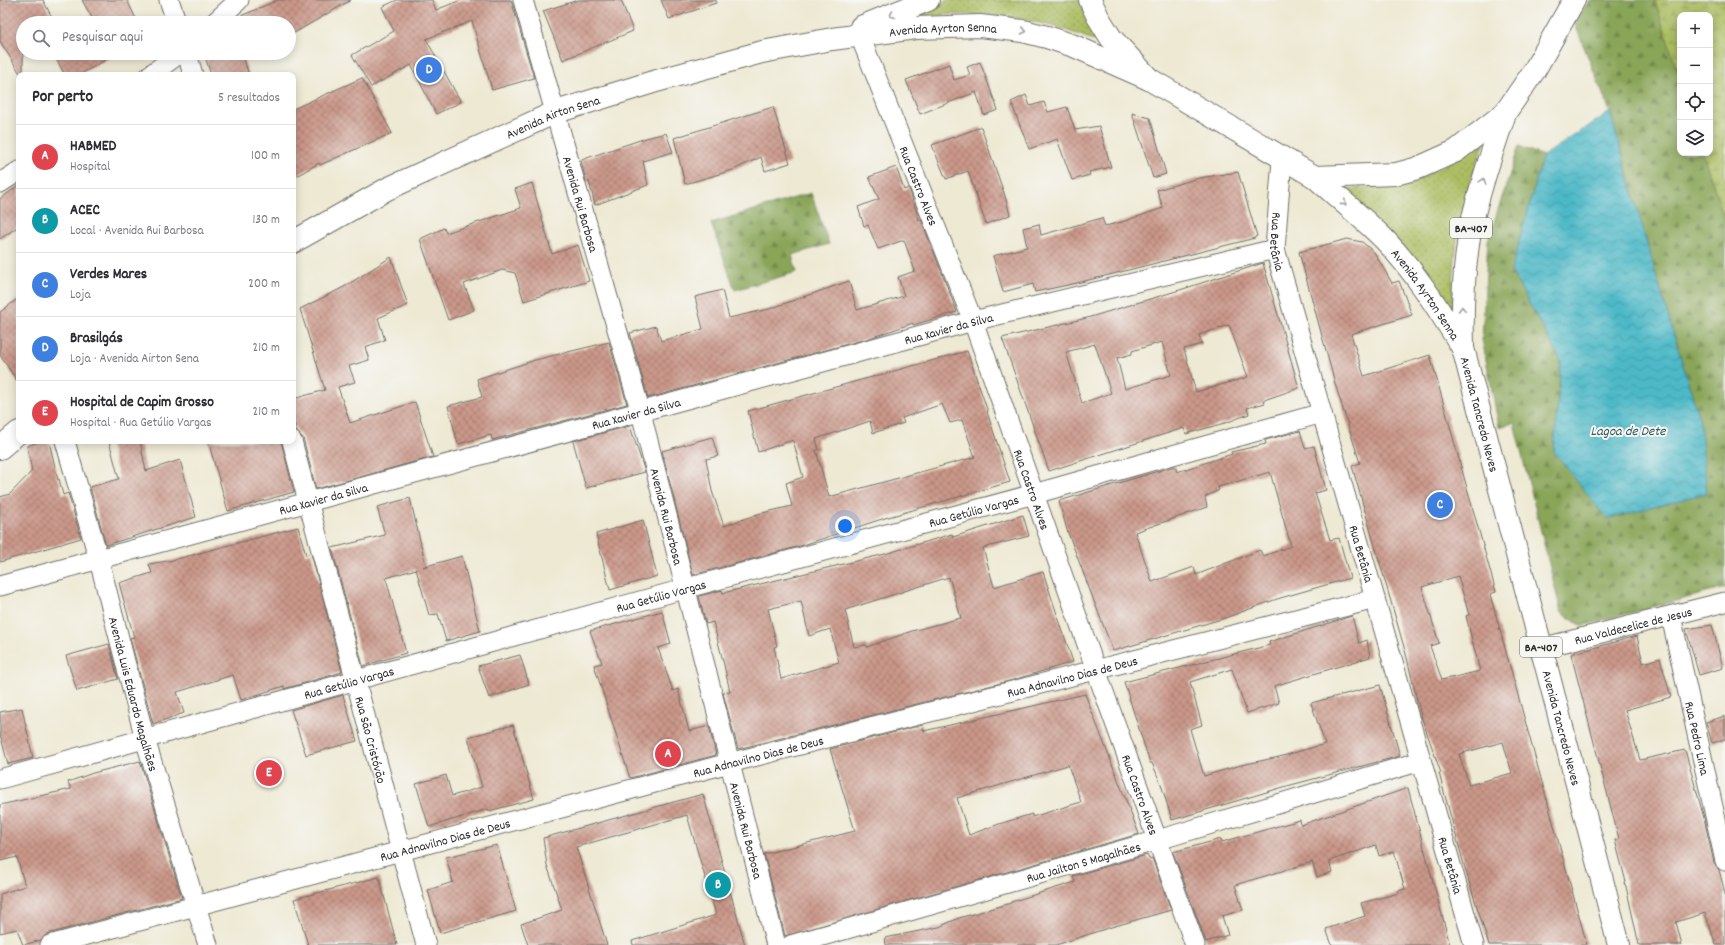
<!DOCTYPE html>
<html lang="pt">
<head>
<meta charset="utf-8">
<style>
  :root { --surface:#fff; --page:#f2f2f3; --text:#2b2b33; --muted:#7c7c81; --line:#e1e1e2; --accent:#1f6fb2 }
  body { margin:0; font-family:Dekko,sans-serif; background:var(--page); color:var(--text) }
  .controls { position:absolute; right:12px; top:12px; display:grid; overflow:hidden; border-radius:8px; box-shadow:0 2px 10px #0003 }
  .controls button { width:36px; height:36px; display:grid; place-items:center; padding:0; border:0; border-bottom:1px solid var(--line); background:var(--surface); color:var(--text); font:20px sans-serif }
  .you { position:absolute; left:845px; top:526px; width:14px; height:14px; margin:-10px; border:3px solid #fff; border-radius:50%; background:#1a73e8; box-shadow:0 0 0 6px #1a73e833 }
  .badge { display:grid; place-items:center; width:26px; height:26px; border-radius:50%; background:var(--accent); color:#fff; font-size:13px; font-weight:700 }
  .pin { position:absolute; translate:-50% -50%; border:2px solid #fff; box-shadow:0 1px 4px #0006 }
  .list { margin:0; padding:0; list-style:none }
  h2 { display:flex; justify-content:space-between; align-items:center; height:52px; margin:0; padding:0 16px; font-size:17px }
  h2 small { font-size:13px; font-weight:400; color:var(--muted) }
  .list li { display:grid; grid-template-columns:26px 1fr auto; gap:12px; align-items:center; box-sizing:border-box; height:64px; padding:0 16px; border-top:1px solid var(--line) }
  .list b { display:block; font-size:15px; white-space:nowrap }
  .list p { margin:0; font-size:13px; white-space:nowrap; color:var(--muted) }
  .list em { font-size:13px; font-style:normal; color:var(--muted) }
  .icon { flex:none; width:22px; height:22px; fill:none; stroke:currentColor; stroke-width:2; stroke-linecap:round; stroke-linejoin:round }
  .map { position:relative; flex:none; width:1725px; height:945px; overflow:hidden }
  .search { position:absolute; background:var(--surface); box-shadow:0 2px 10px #0003; left:16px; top:16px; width:280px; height:44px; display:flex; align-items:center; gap:10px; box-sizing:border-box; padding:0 14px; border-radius:22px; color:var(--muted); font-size:15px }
  .panel { position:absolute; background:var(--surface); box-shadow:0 2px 10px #0003; left:16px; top:72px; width:280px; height:372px; border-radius:8px }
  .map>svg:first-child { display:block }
</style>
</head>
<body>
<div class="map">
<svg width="1725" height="945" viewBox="0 0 1725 945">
  <defs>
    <pattern id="grass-dots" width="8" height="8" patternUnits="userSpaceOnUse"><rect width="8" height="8" fill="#acbe62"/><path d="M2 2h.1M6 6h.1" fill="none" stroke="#8c9b51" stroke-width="1.8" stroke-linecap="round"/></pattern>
    <pattern id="forest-firs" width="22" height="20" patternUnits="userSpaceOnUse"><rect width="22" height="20" fill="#89a558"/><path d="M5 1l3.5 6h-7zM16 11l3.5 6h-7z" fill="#708749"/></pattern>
    <pattern id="wetland-marsh" width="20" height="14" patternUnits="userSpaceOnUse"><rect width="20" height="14" fill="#acbe62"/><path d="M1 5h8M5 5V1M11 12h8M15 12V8" fill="none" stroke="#8c9b51"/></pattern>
    <pattern id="water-waves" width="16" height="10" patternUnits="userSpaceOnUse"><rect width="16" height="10" fill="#4db9c8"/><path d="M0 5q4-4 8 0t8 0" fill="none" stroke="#4097a3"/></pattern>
    <pattern id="building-cross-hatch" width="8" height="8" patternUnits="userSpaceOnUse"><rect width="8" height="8" fill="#cb988a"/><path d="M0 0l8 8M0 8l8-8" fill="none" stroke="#a57c71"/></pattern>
  </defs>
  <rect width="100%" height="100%" fill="#f6f6f2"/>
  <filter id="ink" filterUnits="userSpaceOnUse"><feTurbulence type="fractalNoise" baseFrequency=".025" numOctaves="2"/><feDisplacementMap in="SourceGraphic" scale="8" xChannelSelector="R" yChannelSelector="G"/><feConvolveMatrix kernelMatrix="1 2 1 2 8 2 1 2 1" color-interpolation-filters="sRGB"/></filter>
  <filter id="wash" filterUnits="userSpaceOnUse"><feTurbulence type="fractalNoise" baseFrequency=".012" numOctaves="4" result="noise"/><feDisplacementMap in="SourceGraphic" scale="16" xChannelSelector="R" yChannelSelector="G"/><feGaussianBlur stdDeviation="0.9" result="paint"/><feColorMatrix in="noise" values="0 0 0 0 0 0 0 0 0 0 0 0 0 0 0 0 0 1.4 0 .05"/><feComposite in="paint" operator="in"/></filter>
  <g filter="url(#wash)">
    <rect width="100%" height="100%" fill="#eee9d3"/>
    <path fill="url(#grass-dots)" stroke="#6c7446" d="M948,0H1079L1089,22L1103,44C1036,16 981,9 910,18Z
      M1485,142C1461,200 1452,248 1453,311L1433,283L1345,189L1398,185L1421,178Z"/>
    <path fill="url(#forest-firs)" stroke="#5a6842" d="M1590,0H1655L1680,79V153H1703L1725,221V588L1581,626L1561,612L1514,423L1499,427L1482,339L1488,240L1519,146L1543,156L1511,271L1561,360L1554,452L1700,421L1660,289L1610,112L1574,22Z
      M811,193L829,244L792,255L797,272L735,290L711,223Z"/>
    <path fill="url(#wetland-marsh)" stroke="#6c7446" d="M1655,0H1725V221L1703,153H1710V15H1680V79Z"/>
    <path fill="url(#water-waves)" stroke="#3c727a" d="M1610,112L1660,289L1700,421L1707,493L1607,519L1554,452L1561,360L1511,271L1543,156Z"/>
    <g id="blocks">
      <path fill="url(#building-cross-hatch)" fill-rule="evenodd" d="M0,0H43L55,23H23V75H21L0,41Z
        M82,0H127L138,23H95Z
        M278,0H351L289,36V23H230L234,19Z
        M397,0H432L436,10L461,0H511L534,78L492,90L472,21L426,39L461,102L436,114L411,65L371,87L352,55L394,31L382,7Z
        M578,0H621L633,31L563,60L543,11Z
        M661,0H716V3L669,19Z
        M53,53H118L79,75H65Z
        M204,53H242L249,75H211Z
        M980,62L998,110L984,115L976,92L920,114L906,80L949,64L954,80L970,75L967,67Z
        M362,78L392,133L320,165L319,163L293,178V109Z
        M1026,95L1030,106L1044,102L1048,112L1067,107L1075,130L1099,126L1111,167L1089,172L1090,175L1072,180L1057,139L1029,149L1011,102Z
        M773,107L790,163L765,171L761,157L733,170L685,184L674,138Z
        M1132,113L1150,118L1166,174L1153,178Z
        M981,127L1005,196L1010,215L986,224L968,171L946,179L932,145Z
        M666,133L673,152L643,161L648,185L595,205L589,181L586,182L581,160L646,138Z
        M896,167L904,190L909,188L919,220L921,219L957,312L913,325V323L870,338L648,398L630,333L656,326L661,341L703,329L695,297L722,290L729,318L769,309L849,281L857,310L904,296L898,277L915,271L904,240L878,249L868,225L864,226L858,207L879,199L869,177Z
        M1238,172L1257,236L1255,237V238L1077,283L1035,292L1033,284L1003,292L993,256L1027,247L1023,228L1039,224L1041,235L1102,218L1105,226L1122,222L1163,208L1157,190L1199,178Z
        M532,183L552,254L578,245L589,281L524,301L515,273L502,270L464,284L474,310L448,320L420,239L444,228L446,233L521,208L515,189Z
        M19,185V226L0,239V199Z
        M1347,239L1362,242L1374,252L1392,283L1399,281L1412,315L1351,334L1364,376L1430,355L1496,592L1490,594L1587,945H1489L1466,872L1444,792L1439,773H1441L1421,716L1406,654L1352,466L1360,463L1336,387L1299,252ZM1458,576L1469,615L1466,616L1480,671L1442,680L1430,646L1439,643L1422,587ZM1503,742L1512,773L1469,785L1459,754Z
        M391,257L408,305L378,318L385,340L365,347L369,360L349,366L355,382L338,387L350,423L415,402L433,457L316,489L303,438L297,432L293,417V399L325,390L300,309L344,287Z
        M1263,263L1299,388L1264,400L1265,403L1247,408L1249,414L1228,422L1186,434L1184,428L1049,471L1002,338L1087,318L1183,289ZM1229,325L1248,377L1196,392L1184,349L1202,344L1199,335ZM1162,342L1171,375L1125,389L1117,358L1132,354V351ZM1095,344L1111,393L1082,403L1066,352Z
        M19,298V384L0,355V312Z
        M609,342L627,404L492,440L491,435L458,444L448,406L482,397L477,379L535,360Z
        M967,351L988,412H987L1010,482L885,518L800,546L693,575L662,451L712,437L718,456L706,459L712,491L724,526L758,514L792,506L786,483L803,477L793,440L758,452L748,411ZM942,404L950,423L962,420L975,457L829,497L816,450H819L816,439L870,421L873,433L904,423L902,418Z
        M630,426L645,472L586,488L573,441Z
        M1300,431L1305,448L1314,446L1326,490L1315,493L1330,540L1339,538L1350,578L1277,599L1225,618L1113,651L1067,530L1059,501L1175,466L1177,472L1232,454L1231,452L1266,444L1265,440ZM1270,472L1291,546L1263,556L1260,550L1196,575L1194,567L1152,582L1135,532L1207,507L1205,497L1219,490L1218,487Z
        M41,441H49L58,480L59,479L63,495L68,493L81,538L0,562V497L10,494L32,471L27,446Z
        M109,441H140L146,471L180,460L196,517L106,545L90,487L119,479Z
        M208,441H281L294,492L228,511Z
        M410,498L426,566L423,567L462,556L480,631L446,641L438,614L429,615L416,569L386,578L406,653L363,666L332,548L385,535L377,507Z
        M1023,515L1029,536L983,548L994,587L1043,572L1073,662L1013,680L738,749L723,693L730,692L724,665L713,622L706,624L699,596L722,590L723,593L885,554L952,534L953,537ZM949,577L961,618L912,631L867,647L866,645L854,647L845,610ZM801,601L809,636L830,629L839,662L781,679L774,647L777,646L768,609Z
        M643,520L657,576L610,590L596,534Z
        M298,527L306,555L311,553L342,672L284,689V686L241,700L233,675L177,692L184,713L153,724L130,638L134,637L119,583L152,573L149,564L173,560Z
        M662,611L671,644L658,648L673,691L678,689L689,731L709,726L716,755L630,778L594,665L602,663L590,631Z
        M1352,616L1359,643L1367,640L1370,657L1274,686L1279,703L1247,713L1232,669L1190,682L1202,725L1190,729L1204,776L1241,765L1279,757L1325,744L1311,703L1380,685L1400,756L1287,786L1172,820L1161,784L1152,763H1150L1124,682L1270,645L1269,642Z
        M1712,625L1723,668L1699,675L1686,629Z
        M1637,636L1643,663L1660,658L1671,697L1625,710L1640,760L1685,750L1704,818L1714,863L1719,870L1725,893V945H1716L1705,913L1676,922L1682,945H1639L1625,882H1626L1615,840L1619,839L1571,654Z
        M109,644L118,679L77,691L66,656Z
        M520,655L529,684L489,698L478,666Z
        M1085,694L1139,834L785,936L764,854L855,831L830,749L922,725L924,731ZM1068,765L1081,802L1032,817V814L999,824L969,835L957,798Z
        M343,695L357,741L306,755L291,710Z
        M22,708L33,758L8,764L0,734V712Z
        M1725,716V739L1712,743L1706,722Z
        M513,725L534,799L489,811L488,809L429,827L416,784L446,775L452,796L482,787L468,737Z
        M140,761L182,898L47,934L41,940L23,945L17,929L0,933V894L25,886L17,857L0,861V805L71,789L68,782L93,773Z
        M1408,788L1450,945H1332L1326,929L1365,916L1361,903L1399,893L1398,891L1405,889L1394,851L1379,856L1376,845L1329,861L1332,872L1317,877L1312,862L1235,885L1243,910L1222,916L1228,935L1206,942L1173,852L1221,839L1222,842L1300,820L1301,825Z
        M703,794L745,945H633L632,941L716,915L687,815L576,847L607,945H528L521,924L562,910L547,865L543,838Z
        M497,845L516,911L440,933L428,890L453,882L446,857Z
        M1147,855L1149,859L1152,858L1171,910L1108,928L1056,945H886L885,938L939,927L959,918L1011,903V902L1075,882L1073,876Z
        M379,877L397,945H308L294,899Z"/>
    </g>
  </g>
  <g filter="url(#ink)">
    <use href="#blocks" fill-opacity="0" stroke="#6f6e66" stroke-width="1"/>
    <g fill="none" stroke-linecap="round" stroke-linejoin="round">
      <g stroke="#6f6e66" stroke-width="21">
        <g id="minor">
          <path d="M169,0L177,23"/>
          <path id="s1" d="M523,0L641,413L776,945"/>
          <path d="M214,23L239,0"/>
          <path id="s2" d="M860,36L973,321L1096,670L1195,945"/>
          <path d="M187,53L193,75"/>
          <path d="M150,75L180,53"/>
          <path id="s3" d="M1282,159L1275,249L1474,945"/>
          <path d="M0,183L19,171"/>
          <path id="s4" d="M65,441L99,560L145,739L208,945"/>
          <path id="s5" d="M292,441L426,945"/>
          <path id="s6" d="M0,586L973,321L1275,249"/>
          <path id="s7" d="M1671,616L1725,861"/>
          <path id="s8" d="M1541,648L1725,602"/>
          <path id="s9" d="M0,779L687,588L1034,494L1322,413"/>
          <path id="s10" d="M50,945L729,763L1375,599"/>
          <path id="s11" d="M791,945L1158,840L1421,761"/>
        </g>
      </g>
      <g stroke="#6f6e66" stroke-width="24">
        <g id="primary">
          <path d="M1090,0L1098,17L1111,38L1149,79L1315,177L1396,174L1418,168L1456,151L1505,113L1534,71L1574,0"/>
          <path d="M861,27L928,0"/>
          <path id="s12" d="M1505,113C1493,150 1479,188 1471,227C1463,267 1462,307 1463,348L1619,945"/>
          <path id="s13" d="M1315,177C1338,198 1362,217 1384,239C1415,271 1439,310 1463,348"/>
          <path id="s14" d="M293,242L387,189L556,112L653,82L762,52L832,39L916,28L980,26L1023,31L1047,37L1074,46L1149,79"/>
          <path d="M0,448L19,432"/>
        </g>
      </g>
      <use href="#minor" stroke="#fff" stroke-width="19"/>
      <use href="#primary" stroke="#fff" stroke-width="22"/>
    </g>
    <defs><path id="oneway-chevron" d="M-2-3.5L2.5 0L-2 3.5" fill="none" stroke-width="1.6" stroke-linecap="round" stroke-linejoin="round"/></defs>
    <g stroke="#a0a0a0">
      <use href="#oneway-chevron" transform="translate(892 15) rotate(158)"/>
      <use href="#oneway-chevron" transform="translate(1024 31) rotate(12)"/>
      <use href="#oneway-chevron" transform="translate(1483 181) rotate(-72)"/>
      <use href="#oneway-chevron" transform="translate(1344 203) rotate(40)"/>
      <use href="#oneway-chevron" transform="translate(1462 309) rotate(-91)"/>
    </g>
  </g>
  <g text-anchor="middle" stroke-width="4" stroke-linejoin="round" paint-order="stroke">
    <g fill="#f6f6f2" stroke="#686867" stroke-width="1">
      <rect x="1450" y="218" width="42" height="20" rx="3"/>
      <rect x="1520" y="637" width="42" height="20" rx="3"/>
    </g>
    <g font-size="12" font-weight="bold" fill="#2b2b2b">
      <text x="1471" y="232">BA-407</text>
      <text x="1541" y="651">BA-407</text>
    </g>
    <g font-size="13" fill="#2b2b2b" stroke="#f6f6f2">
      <text dy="5" stroke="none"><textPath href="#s14" startOffset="691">Avenida Ayrton Senna</textPath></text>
      <text dy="5" stroke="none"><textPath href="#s14" startOffset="289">Avenida Airton Sena</textPath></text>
      <text dy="5" stroke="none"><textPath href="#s2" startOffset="161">Rua Castro Alves</textPath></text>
      <text dy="5" stroke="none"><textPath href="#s1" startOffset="212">Avenida Rui Barbosa</textPath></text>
      <text dy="5" stroke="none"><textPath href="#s3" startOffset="83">Rua Betânia</textPath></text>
      <text dy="5" stroke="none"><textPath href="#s13" startOffset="162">Avenida Ayrton Senna</textPath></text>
      <text dy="5" stroke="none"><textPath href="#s6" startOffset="983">Rua Xavier da Silva</textPath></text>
      <text dy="5" stroke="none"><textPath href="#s6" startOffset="659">Rua Xavier da Silva</textPath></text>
      <text dy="5" stroke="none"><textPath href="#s12" startOffset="309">Avenida Tancredo Neves</textPath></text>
      <text dy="5" stroke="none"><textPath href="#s2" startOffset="485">Rua Castro Alves</textPath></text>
      <text dy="5" stroke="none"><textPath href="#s6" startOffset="335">Rua Xavier da Silva</textPath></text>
      <text dy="5" stroke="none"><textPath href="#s9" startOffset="1010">Rua Getúlio Vargas</textPath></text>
      <text dy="5" stroke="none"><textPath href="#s1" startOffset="536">Avenida Rui Barbosa</textPath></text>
      <text dy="5" stroke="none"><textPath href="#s3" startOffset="407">Rua Betânia</textPath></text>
      <text dy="5" stroke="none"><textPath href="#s9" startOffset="686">Rua Getúlio Vargas</textPath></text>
      <text dy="5" stroke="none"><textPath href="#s8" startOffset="95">Rua Valdecelice de Jesus</textPath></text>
      <text dy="5" stroke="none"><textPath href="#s10" startOffset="1057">Rua Adnavilno Dias de Deus</textPath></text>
      <text dy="5" stroke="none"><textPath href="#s9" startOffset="362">Rua Getúlio Vargas</textPath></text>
      <text dy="5" stroke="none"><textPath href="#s4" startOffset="262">Avenida Luis Eduardo Magalhães</textPath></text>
      <text dy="5" stroke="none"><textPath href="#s12" startOffset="633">Avenida Tancredo Neves</textPath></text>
      <text dy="5" stroke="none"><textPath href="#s7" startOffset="125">Rua Pedro Lima</textPath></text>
      <text dy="5" stroke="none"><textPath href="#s5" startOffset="309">Rua São Cristóvão</textPath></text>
      <text dy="5" stroke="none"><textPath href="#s10" startOffset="733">Rua Adnavilno Dias de Deus</textPath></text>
      <text dy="5" stroke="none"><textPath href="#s2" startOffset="809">Rua Castro Alves</textPath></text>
      <text dy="5" stroke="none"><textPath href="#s1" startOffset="860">Avenida Rui Barbosa</textPath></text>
      <text dy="5" stroke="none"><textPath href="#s10" startOffset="409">Rua Adnavilno Dias de Deus</textPath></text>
      <text dy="5" stroke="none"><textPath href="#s11" startOffset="304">Rua Jailton S Magalhães</textPath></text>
      <text dy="5" stroke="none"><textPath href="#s3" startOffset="731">Rua Betânia</textPath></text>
    </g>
    <g font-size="14" font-style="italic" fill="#375d62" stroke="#f6f6f2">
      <text x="1628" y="435">Lagoa de Dete</text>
    </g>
  </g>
</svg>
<div class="controls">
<button>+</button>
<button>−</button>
<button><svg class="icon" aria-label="locate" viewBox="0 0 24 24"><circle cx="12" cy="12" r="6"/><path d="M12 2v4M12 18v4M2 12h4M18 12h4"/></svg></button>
<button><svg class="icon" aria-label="layers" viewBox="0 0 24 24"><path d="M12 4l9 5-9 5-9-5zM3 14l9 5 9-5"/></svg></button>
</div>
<div class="you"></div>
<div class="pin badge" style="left:668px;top:754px;background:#e0444e">A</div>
<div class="pin badge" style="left:718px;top:885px;background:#0f9aa8">B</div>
<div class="pin badge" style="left:1440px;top:505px;background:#3f7fe0">C</div>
<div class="pin badge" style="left:429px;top:70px;background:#3f7fe0">D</div>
<div class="pin badge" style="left:269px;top:773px;background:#e0444e">E</div>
<div class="search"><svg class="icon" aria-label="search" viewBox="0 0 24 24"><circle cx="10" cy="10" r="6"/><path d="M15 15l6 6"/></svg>Pesquisar aqui</div>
<section class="panel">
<h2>Por perto<small>5 resultados</small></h2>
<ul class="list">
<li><span class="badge" style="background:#e0444e">A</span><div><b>HABMED</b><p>Hospital</p></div><em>100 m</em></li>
<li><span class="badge" style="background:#0f9aa8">B</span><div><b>ACEC</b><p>Local · Avenida Rui Barbosa</p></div><em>130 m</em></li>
<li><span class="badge" style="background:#3f7fe0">C</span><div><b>Verdes Mares</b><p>Loja</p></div><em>200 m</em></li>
<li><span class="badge" style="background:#3f7fe0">D</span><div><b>Brasilgás</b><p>Loja · Avenida Airton Sena</p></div><em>210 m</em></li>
<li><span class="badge" style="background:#e0444e">E</span><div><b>Hospital de Capim Grosso</b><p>Hospital · Rua Getúlio Vargas</p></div><em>210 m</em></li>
</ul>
</section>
</div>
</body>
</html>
